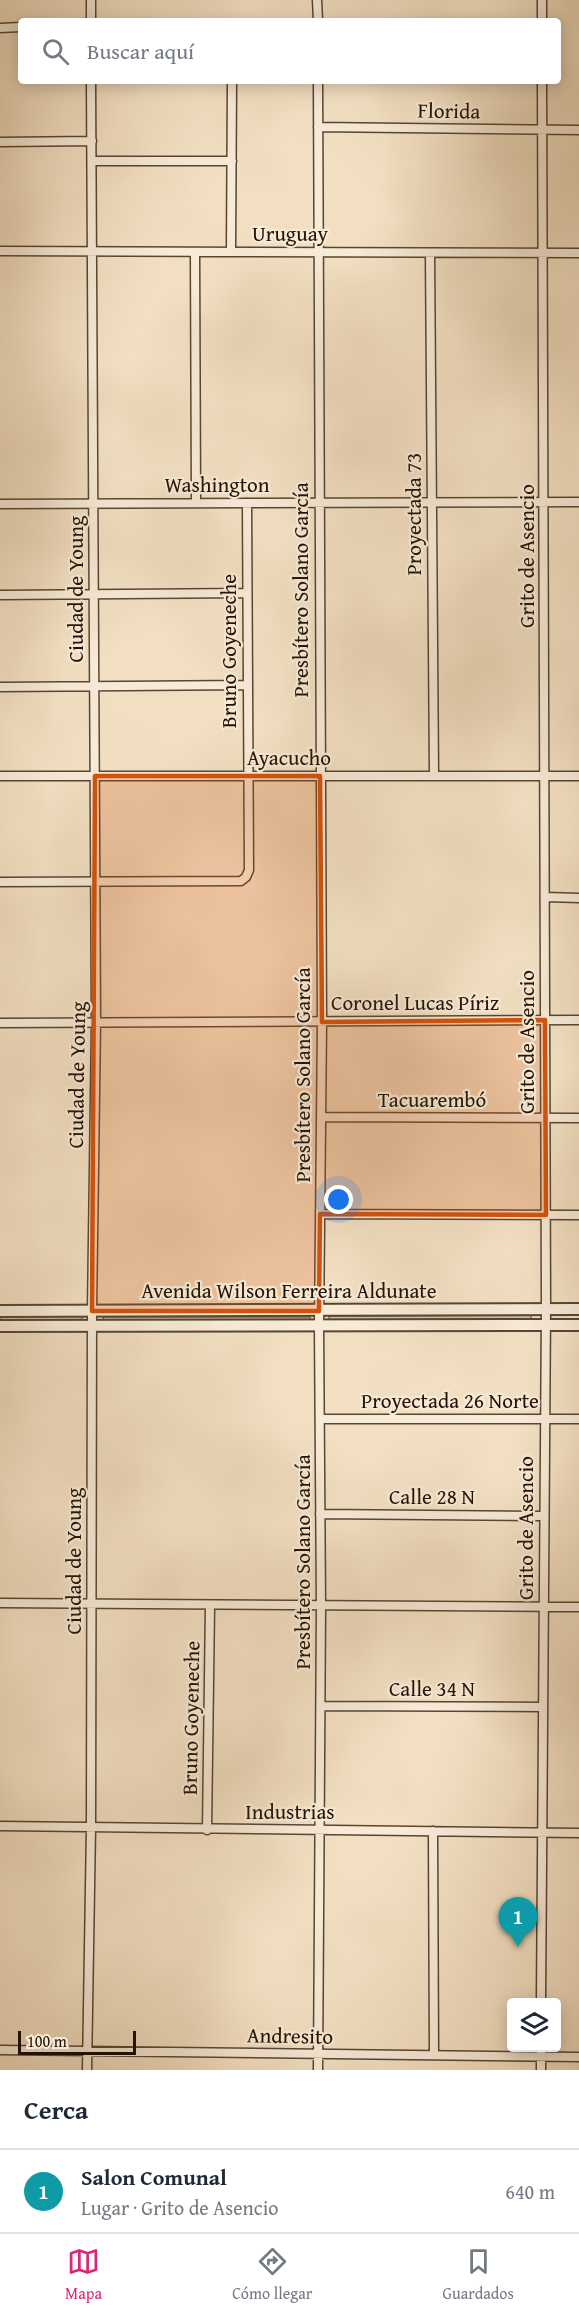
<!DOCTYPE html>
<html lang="es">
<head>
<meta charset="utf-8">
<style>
  :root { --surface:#fff; --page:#f2f2f3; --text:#1f2937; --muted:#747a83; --line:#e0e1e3; --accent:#db2777 }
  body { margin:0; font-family:"Gentium Book Plus",serif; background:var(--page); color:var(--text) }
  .controls { position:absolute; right:18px; bottom:18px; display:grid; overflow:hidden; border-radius:6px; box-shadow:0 3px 15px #0003 }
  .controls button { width:54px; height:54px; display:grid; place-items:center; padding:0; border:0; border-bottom:2px solid var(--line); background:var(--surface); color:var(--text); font:30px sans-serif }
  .scale { position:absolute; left:18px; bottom:15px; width:118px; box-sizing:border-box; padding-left:6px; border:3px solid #231300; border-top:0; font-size:16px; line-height:21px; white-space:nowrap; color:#231300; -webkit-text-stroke:4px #f7ead7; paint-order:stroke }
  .you { position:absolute; left:339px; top:1200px; width:21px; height:21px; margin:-15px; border:4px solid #fff; border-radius:50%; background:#1a73e8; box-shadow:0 0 0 9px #1a73e833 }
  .badge { display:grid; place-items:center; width:39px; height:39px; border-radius:50%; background:var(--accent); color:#fff; font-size:20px; font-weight:700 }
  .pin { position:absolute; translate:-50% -50px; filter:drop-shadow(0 2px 3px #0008) }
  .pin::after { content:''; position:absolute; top:32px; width:21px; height:18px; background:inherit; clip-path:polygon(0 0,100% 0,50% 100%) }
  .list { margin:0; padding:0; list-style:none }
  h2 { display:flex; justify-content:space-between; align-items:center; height:78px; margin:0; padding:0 24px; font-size:26px }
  h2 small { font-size:20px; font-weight:400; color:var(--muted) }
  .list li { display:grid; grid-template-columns:39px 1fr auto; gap:18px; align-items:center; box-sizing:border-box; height:84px; padding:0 24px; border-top:2px solid var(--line) }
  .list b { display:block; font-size:22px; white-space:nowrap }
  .list p { margin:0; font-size:20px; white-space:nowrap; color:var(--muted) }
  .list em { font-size:20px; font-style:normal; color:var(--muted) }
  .icon { flex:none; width:33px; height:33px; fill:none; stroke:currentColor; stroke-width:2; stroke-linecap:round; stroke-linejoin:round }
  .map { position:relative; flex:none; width:579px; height:2070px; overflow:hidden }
  .search { position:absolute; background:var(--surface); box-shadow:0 3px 15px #0003; left:18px; right:18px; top:18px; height:66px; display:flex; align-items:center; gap:15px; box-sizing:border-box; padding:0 21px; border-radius:6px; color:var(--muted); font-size:22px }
  .sheet { height:162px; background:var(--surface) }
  nav { display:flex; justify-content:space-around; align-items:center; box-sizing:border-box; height:84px; border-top:2px solid var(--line); background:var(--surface); font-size:16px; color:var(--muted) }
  nav a { display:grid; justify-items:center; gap:3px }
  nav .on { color:var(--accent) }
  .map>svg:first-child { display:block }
</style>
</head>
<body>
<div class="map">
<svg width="579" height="2070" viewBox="0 0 579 2070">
  <rect width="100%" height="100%" fill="#f2dfc2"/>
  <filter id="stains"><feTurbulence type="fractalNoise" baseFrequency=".00333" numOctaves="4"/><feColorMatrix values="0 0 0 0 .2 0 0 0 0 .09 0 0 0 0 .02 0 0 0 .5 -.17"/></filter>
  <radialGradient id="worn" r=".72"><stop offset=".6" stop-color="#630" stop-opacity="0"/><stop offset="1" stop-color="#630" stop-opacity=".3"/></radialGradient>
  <path fill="#cfbca1" stroke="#796850" stroke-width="1.5" d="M531,1315V1321L329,1322V1316Z
    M0,1316H82V1322H0Z
    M103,1317H310V1322L103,1323Z"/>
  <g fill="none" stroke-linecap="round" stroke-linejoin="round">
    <g stroke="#574630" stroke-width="11">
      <path id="minor" d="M91,0V21
        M317,0L318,21
        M542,21V0
        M0,28L21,27
        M318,81L322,1022L319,1326L321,1606L318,2070
        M318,127L579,130
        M0,142L92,141
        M92,161H232
        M0,251L579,253
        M195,252L196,503
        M231,252L232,81
        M430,253L434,775
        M0,504L579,502
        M0,595L247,593
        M0,687L247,685
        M0,776H579
        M0,882L241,881L246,877L249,870L247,503
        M546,897L579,898
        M0,1023L579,1020
        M321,1117L579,1118
        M320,1214L579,1215
        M320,1419H579
        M320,1514L544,1516
        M0,1603L579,1607
        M321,1706L542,1707
        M0,1826L579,1833
        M207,1830L210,1606
        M433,1831L434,2055
        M541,2002L546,1309L542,81
        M541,2048V2070
        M0,2050L579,2057
        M87,2070L91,1827L92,1311L96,1022L91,81"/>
    </g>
    <g stroke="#574630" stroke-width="14">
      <path id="tertiary" d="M0,1311L579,1309
        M0,1326L579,1325"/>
    </g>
    <use href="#minor" stroke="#f7ead7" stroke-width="8"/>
    <use href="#tertiary" stroke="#f7ead7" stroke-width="10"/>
  </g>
  <path fill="#d4520b" fill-opacity="0.2" stroke="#d4520b" stroke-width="4.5" stroke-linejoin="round" d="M95,776H320L322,1022L545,1020L546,1215L320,1214L319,1311H92Z"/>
  <g text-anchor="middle" stroke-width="4.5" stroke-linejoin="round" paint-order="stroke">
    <g font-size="21" fill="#231300" stroke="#f7ead7">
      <text transform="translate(449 111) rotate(1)" y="7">Florida</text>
      <text x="290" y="241">Uruguay</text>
      <text x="217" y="492">Washington</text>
      <text transform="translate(414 514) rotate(-90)" y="7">Proyectada 73</text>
      <text transform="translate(527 556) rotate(-90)" y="7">Grito de Asencio</text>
      <text transform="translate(76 589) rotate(-90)" y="7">Ciudad de Young</text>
      <text transform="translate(301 590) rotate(-90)" y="7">Presbítero Solano García</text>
      <text transform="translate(229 651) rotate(-90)" y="7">Bruno Goyeneche</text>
      <text x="289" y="765">Ayacucho</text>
      <text x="415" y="1010">Coronel Lucas Píriz</text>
      <text transform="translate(527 1042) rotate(-90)" y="7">Grito de Asencio</text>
      <text transform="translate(77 1075) rotate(-89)" y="7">Ciudad de Young</text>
      <text transform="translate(303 1075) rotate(-90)" y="7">Presbítero Solano García</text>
      <text x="432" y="1107">Tacuarembó</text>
      <text x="289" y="1298">Avenida Wilson Ferreira Aldunate</text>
      <text x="450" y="1408">Proyectada 26 Norte</text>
      <text x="432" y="1504">Calle 28 N</text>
      <text transform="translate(526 1528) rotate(-90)" y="7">Grito de Asencio</text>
      <text transform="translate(74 1561) rotate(-90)" y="7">Ciudad de Young</text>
      <text transform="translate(303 1562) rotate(-90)" y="7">Presbítero Solano García</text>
      <text x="432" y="1696">Calle 34 N</text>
      <text transform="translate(191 1718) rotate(-89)" y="7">Bruno Goyeneche</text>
      <text x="290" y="1819">Industrias</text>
      <text transform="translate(290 2036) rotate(1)" y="7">Andresito</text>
    </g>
  </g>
  <rect width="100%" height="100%" filter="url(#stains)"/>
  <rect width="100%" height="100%" fill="url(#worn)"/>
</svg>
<div class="controls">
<button><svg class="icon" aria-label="layers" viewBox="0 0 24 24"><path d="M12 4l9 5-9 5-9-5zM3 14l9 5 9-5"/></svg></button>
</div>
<div class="scale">100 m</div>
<div class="you"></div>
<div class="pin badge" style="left:518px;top:1947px;background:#0f9aa8">1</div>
<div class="search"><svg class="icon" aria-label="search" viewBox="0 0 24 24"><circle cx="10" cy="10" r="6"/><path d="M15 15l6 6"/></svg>Buscar aquí</div>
</div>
<section class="sheet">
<h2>Cerca<small></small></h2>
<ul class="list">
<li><span class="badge" style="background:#0f9aa8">1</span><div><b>Salon Comunal</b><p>Lugar · Grito de Asencio</p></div><em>640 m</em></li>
</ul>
</section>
<nav>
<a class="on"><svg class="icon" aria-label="map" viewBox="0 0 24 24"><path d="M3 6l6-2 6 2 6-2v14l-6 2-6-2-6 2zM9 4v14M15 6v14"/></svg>Mapa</a>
<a><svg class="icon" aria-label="directions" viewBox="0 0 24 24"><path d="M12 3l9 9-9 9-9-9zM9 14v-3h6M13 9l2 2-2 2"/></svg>Cómo llegar</a>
<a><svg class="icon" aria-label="saved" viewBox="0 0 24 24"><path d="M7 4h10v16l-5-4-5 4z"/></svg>Guardados</a>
</nav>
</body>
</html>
